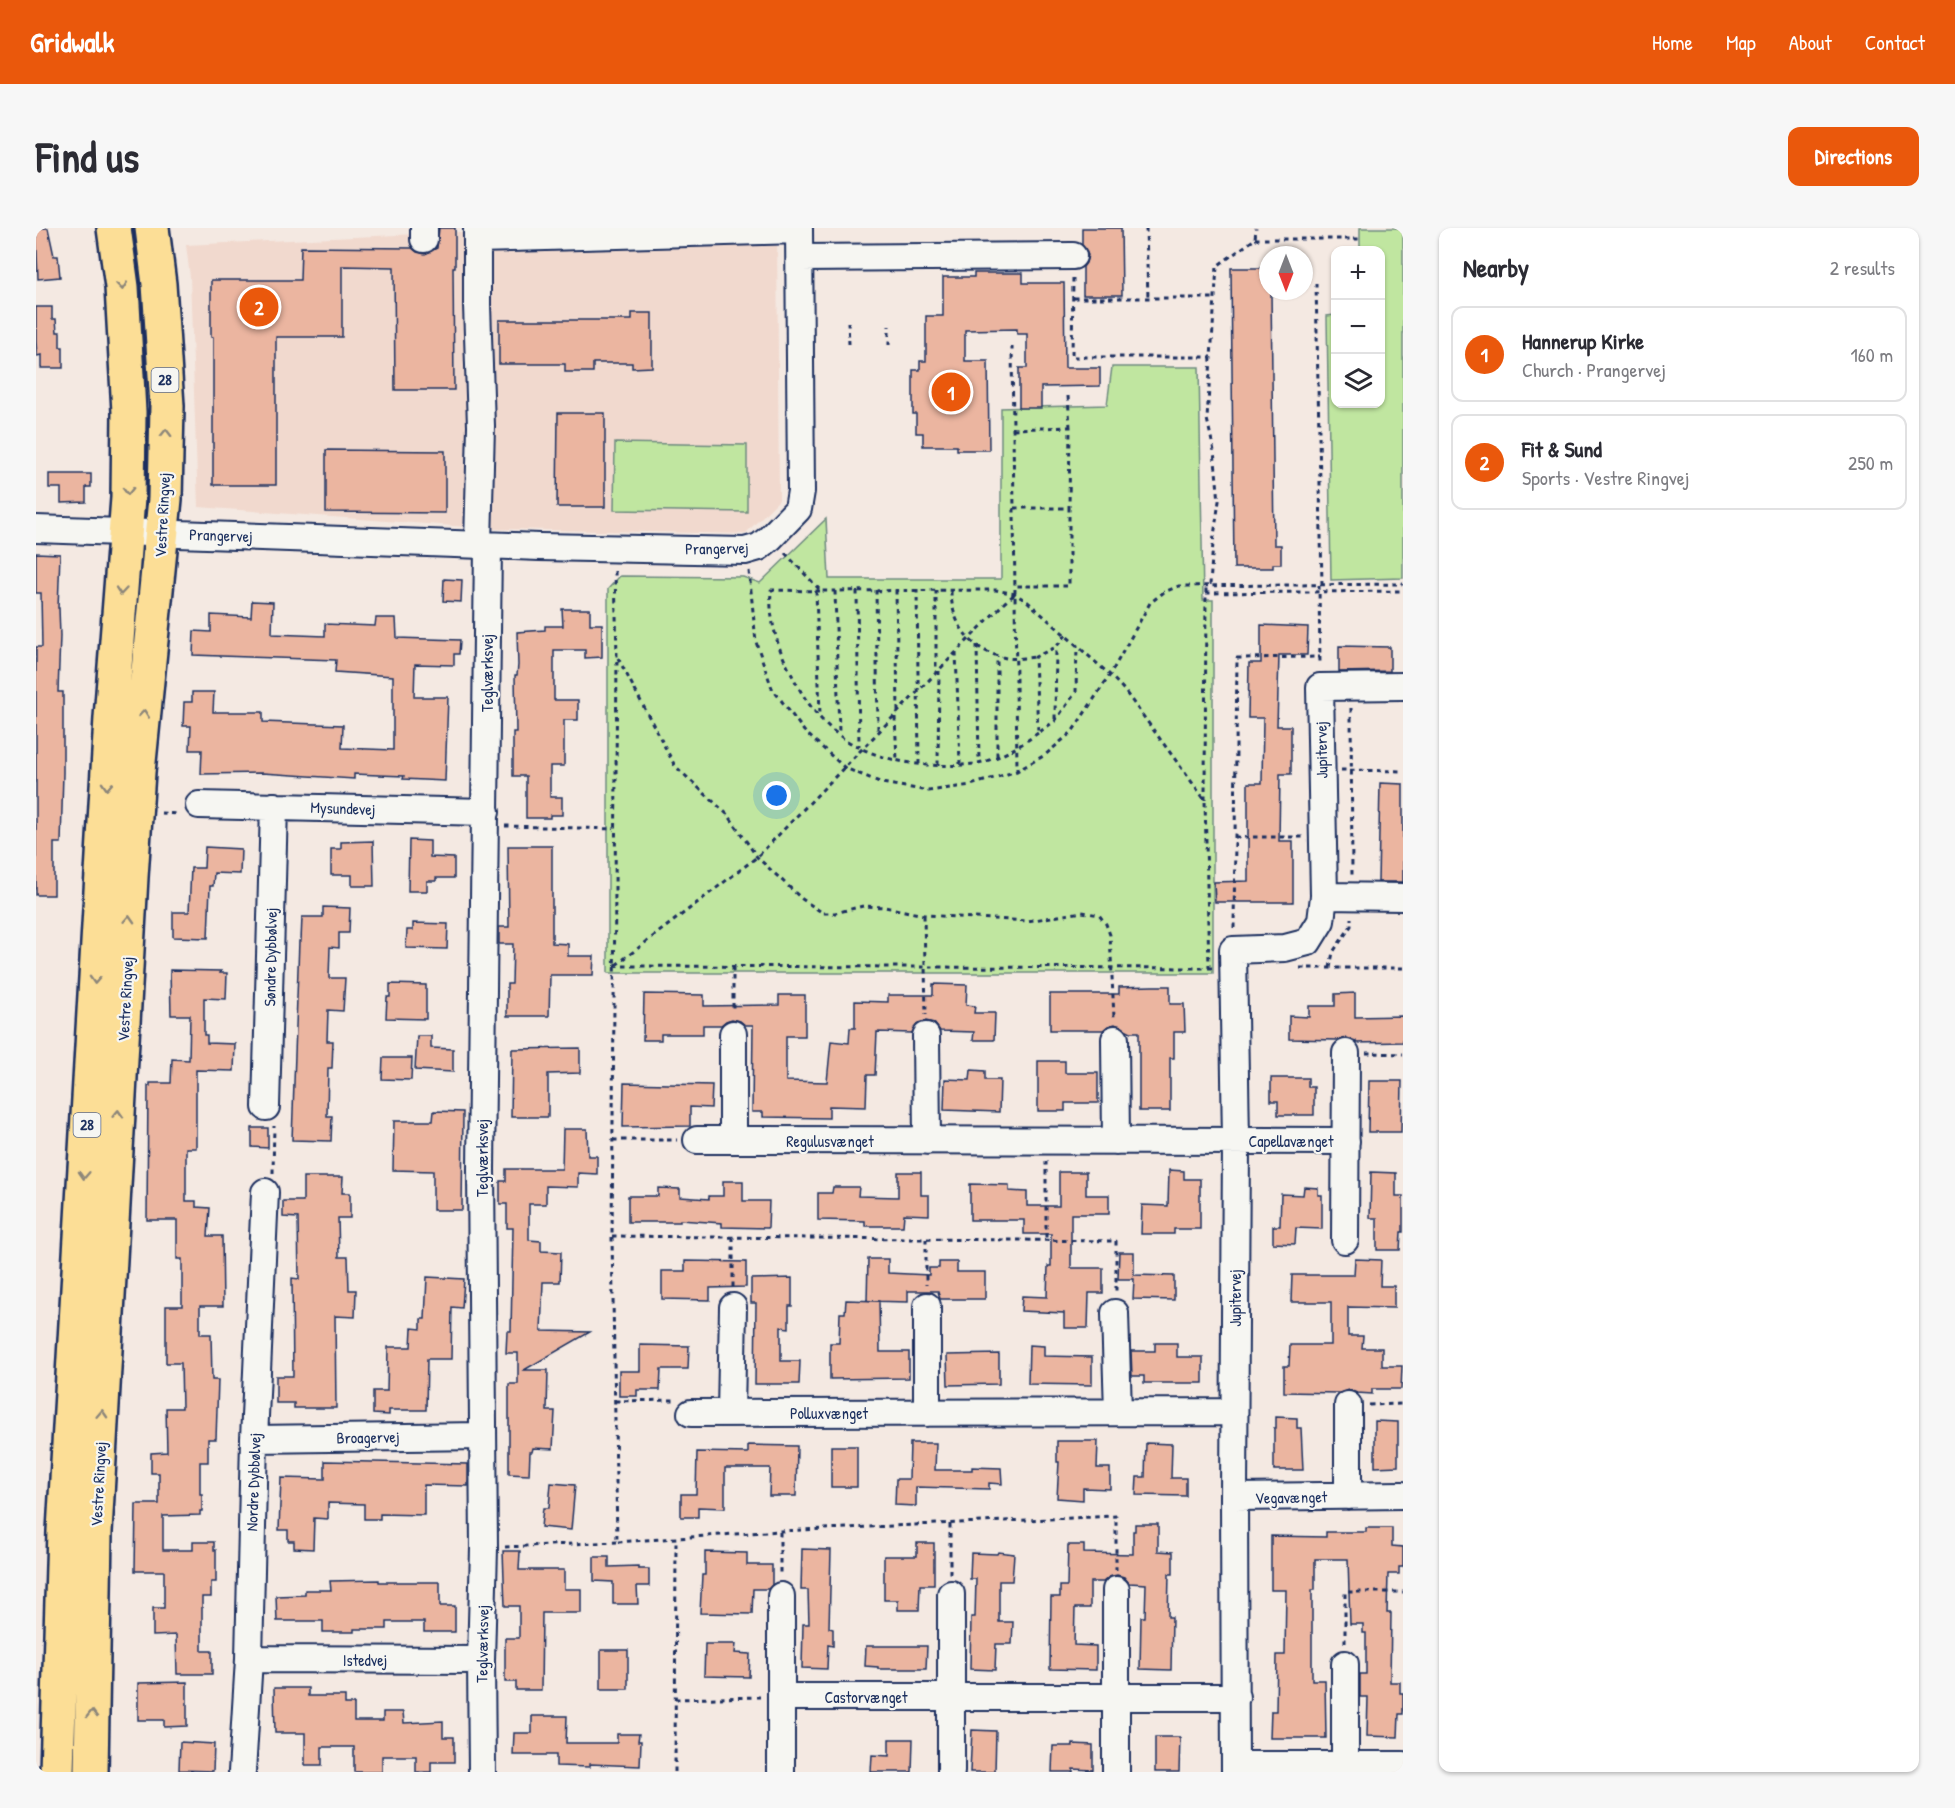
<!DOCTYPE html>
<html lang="en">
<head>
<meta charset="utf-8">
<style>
  :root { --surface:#fff; --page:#f7f7f7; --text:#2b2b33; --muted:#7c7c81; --line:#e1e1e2; --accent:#ea580c }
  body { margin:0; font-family:"Patrick Hand",sans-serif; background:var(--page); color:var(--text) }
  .controls { position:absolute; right:18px; top:18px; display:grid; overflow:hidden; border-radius:12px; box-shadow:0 2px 4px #0004 }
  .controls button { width:54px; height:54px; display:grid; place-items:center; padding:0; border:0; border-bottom:2px solid var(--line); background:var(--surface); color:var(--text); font:30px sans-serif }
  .compass { position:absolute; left:1223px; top:18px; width:54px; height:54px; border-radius:50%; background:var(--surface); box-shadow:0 2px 4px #0004; rotate:180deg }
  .you { position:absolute; left:741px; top:568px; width:21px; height:21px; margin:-15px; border:4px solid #fff; border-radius:50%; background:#1a73e8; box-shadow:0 0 0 9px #1a73e833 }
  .badge { display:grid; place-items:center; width:39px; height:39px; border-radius:50%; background:var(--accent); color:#fff; font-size:20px; font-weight:700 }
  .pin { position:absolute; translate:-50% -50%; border:3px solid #fff; box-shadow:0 2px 6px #0006 }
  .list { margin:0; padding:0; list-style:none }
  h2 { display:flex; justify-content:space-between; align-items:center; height:78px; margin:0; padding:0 24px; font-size:26px }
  h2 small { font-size:20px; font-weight:400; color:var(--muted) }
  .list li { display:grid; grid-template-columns:39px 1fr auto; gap:18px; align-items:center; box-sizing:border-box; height:96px; margin:0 12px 12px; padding:0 12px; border:2px solid var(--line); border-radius:12px }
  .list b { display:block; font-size:22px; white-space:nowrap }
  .list p { margin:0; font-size:20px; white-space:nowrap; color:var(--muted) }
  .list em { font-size:20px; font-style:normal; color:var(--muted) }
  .icon { flex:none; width:33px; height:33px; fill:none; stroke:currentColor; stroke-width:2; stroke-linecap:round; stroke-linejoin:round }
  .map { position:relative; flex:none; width:1367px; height:1544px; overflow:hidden; border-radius:12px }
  header { display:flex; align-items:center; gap:36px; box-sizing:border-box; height:84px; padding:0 30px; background:var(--accent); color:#fff }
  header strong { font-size:28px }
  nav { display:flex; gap:33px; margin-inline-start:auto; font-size:21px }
  .intro { display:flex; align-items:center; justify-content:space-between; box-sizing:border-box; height:144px; padding:0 36px }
  h1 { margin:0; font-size:42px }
  .button { padding:15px 27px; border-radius:12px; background:var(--accent); color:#fff; font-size:21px; font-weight:700 }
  main { display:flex; gap:36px; padding:0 36px }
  aside { flex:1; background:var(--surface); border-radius:12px; box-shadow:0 2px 4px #0004 }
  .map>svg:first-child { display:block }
</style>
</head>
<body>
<header>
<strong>Gridwalk</strong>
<nav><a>Home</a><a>Map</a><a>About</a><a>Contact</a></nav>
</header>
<div class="intro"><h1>Find us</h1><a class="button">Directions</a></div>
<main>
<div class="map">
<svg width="1367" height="1544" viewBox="0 0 1367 1544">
  <rect width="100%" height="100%" fill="#f4e9e2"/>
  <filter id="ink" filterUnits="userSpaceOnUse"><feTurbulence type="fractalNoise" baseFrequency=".0167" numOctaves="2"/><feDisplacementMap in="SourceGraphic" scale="12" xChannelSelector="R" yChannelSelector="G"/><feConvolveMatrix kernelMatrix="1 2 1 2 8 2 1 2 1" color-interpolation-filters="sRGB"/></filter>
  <g filter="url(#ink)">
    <path fill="#f1d9ce" d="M741,0L743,272L709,306L459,301L162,279L154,49L150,17L446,3Z"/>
    <path fill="#c0e6a0" stroke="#6e8a7f" stroke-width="1.5" d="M1324,0H1367V350L1295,352L1291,88L1299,87L1300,176H1344V22H1324Z
      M1076,139H1163L1167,372H1177V745H572V361L584,348L707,349L724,355L790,291L793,351H965V180L1071,177Z
      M579,215L711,217V284L578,282Z"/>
    <path fill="#ebb5a0" stroke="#1b2f5e" stroke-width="1.5" d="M0,0H12L18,28H22L24,49L2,51Z
      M403,0H419V39H417L418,162H359L358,39L306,38V109H240V257H177V109H175V52H264L265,19L376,20L381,24L389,26L401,20Z
      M1046,0H1085L1086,67H1047V39L1050,35L1052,27L1046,17Z
      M1195,40H1232V63H1235L1238,317H1245V336H1237V340H1198Z
      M938,45H987V55H1028L1029,140H1064V158L1005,159V180H983V140H991V106H981V101L929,102V133H952L953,222H921V218H887V205H880V186H877V142H884V133H890V88H907V49H938Z
      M0,79H16V91H20L21,104H24V119H27V140H5V127L1,128L0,113Z
      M596,85H616V139L596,140V135H557V144H529V136H463V92H596Z
      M522,185H569V279H521Z
      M290,222L409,223V285L290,284Z
      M13,246H55V259H50V274L25,275V260H13Z
      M0,325L24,326L22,380H23L24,408L22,464H27V545L25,615H18V667H0V419H6L5,365H0Z
      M408,351L426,352L425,374L407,373Z
      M216,373L237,374L236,406L289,408V396L339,398L340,390H360L361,410L424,412L423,426H418V437L379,436L378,469H412L409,553L367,551L368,548L318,546V551L226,545L165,546L166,522H154L155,498H147L148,474H156V464H178L177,484H227V494L307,497L306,520L357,522V448L299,444L300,432L157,427L158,403L175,404V387L215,389Z
      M526,381H554V396H566V429L549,430V422H518V472H542V492H528V538H514V569H526V587H514V590H490V548H477V504H480L479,447H481L482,437L481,404L509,402V398H527Z
      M1225,397L1272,399L1271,427H1243L1241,498H1255V546H1244L1243,613H1257V674H1179L1178,654L1212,653V555H1226L1227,490H1212L1213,435H1225Z
      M1303,418L1354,419V443L1303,444Z
      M1344,555L1367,556V654H1342Z
      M373,612L394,613V629L418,630V650H400V653H391V663H372Z
      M337,613L338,658H316V647H295V621H305V614Z
      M472,618H516V715L532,716V728H558L557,747H514L513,788H471V756H476L477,716H463V699H473Z
      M169,619L205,621L204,646L178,645L177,658H174L172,710L137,709V684H153L155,640H168Z
      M287,679L314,680L313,705H303V720L294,719L293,750H309L307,783L292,782L291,813H297L296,840H292L291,888H296L295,913L256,912L263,713H265L266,689H287Z
      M377,695L412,696L411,721L370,720L371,702H377Z
      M134,742L185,743L184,745H191L190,771L168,770V807H171V815L199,816L198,843L160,842V920H150V973H160V979L174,980L172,1008H186L187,1078H164V1106H175L176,1152H182L180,1211H172V1234H164V1266H166V1283H164V1287L127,1288V1322H157V1314H178V1322H180V1354H175V1369H166V1423H176V1446H141L140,1407L117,1408V1380H128V1343H99L100,1276H123V1245H115V1225L131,1224L130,1180H146L145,1135H130V1078H146V1031H141V992H111L112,858H114V855H135L136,831L153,832L154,787H135Z
      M354,756L390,757V791L350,790L351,769H354Z
      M897,756L931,757L930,777L939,778L938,785H959L958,812H937L938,804L904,803L898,795L890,793L882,795L876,805L841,804L839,847H831L830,879L793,878V890L727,889V884H716L717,797H709L704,793L696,791L690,793L685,797H667V806H625V812H607L608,766L668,767V778L743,777V767H769V808H750V853L791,854L795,813L813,815L814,800H819V773L852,774V767H897Z
      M1116,758H1134V776H1148L1149,804H1138V830H1134V883H1103V804H1095L1079,796L1072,798L1067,802H1014V766H1083V759Z
      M1319,765V789L1367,788V814L1320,815V813L1311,810L1302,812L1253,811V788L1273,789V778H1299V766Z
      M381,808H395V820L417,821V844L379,842Z
      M544,820V845L512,846V889H475L476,821Z
      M347,830H376L375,852L346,851Z
      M1002,833H1029V845H1062V875H1029V883H1002Z
      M935,842L949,843V852H964L963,884L908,882L909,851L934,852Z
      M1235,850H1272V859H1278V887H1242V873H1235Z
      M1333,853H1366L1365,904H1332Z
      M588,855L676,857L675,880L654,879V898L587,899Z
      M398,883L427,884L426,982H397V943L357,942L358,893H397Z
      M216,900H232V920L216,919Z
      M527,901H551L552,928H561V946L542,945V959L510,958V976H493V1012L505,1013V1023L525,1024L524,1054H507L505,1103L554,1104L488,1142H512L511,1183H519L517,1221L497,1220L496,1224H494L493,1247L473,1246V1156H482V1125H470L471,1103H475L477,1000H471V976H464V953H470V941H526Z
      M1133,942L1148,943V951H1164V1001H1138V1006H1105L1106,977L1132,978Z
      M862,944H885V967H893V987L868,986L867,998H829V993L782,992V965H796L797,959H823L822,968L862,969Z
      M1023,944H1050V967H1073V986H1035V1040H1067V1065H1053L1052,1100H1028V1085L985,1083L986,1068L1011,1069L1012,1038H1015V1006H988V992H934V956L973,957V963L991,964V978H1023Z
      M1335,944L1360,945V968H1367V1004H1365L1364,1022H1341V990H1334Z
      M267,949H307L306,965H314V990H302L303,1029H312L313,1062H320L319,1089L299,1088L300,1180H258V1175H240V1148H257L256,1050L263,1051L262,990L247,989V973H267Z
      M687,953H707V973H733L732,1000L686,999V995L644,992V994H592V968H622V960L644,961V969L673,971V968H687Z
      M1268,959L1282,960V967H1286V1001L1260,1000L1259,1016L1237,1015V998H1244L1245,966L1267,967Z
      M1083,1024H1098V1047L1138,1048V1072L1097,1071L1098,1051H1082Z
      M832,1031H852V1045L893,1047V1040H903V1034H921V1044H949V1071H904L902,1063H872V1074L831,1073Z
      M1319,1031L1345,1032L1344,1058H1358V1080L1312,1079V1108H1327L1326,1120H1346V1138H1366L1365,1161H1336V1166L1321,1165L1313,1162L1303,1165L1248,1164V1138H1253L1254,1117H1295V1074H1255L1256,1047H1318Z
      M649,1033L710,1034V1059L674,1060V1072L626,1071V1043H649Z
      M391,1049L428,1051L426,1080L416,1079L415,1131H391L390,1182H353V1187L337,1186V1163H351L352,1119H375L376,1100L385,1101V1091H389Z
      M756,1050V1078H753V1100L745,1099V1133H764L763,1156H719L720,1075H715V1051Z
      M810,1072L843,1073L844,1124H873V1150L794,1151V1115H803L804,1085H809Z
      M1119,1115H1141V1129H1167V1155H1108V1148H1096L1095,1123H1119Z
      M604,1117L653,1118L652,1141H625L624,1162H601V1168H583V1143H604Z
      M993,1117L1008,1118V1128L1056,1129V1157L992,1156Z
      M963,1126V1156L912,1157L911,1127Z
      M1240,1189L1261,1190V1200H1265L1267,1242H1238V1200H1240Z
      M1339,1193L1362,1194V1238L1339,1239Z
      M1021,1213H1062L1061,1240H1074V1261L1047,1260V1272L1021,1270L1023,1234H1021Z
      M874,1215H900L899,1242H936V1239L965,1240L966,1256L953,1255V1261L880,1259V1278L859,1277L860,1251H873Z
      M1110,1215L1136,1216L1135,1250H1150V1268L1100,1267L1101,1249H1109Z
      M712,1217L761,1218L760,1268H733L734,1240H689V1280L662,1279V1289H645V1266H660L661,1224L712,1225Z
      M795,1218H821V1259H795Z
      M289,1233L432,1236V1258L388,1257V1287L344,1286V1291H328V1276L292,1275V1291L278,1290L277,1321L258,1320V1313H252V1302H243L245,1250L289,1251Z
      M515,1255L539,1257L535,1302L505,1299L507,1280H513Z
      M1099,1296H1122V1323L1137,1324V1346H1133L1132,1389H1136L1135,1442L1104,1441L1105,1389H1109L1110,1356L1093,1355L1088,1349L1081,1347L1073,1349L1067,1354H1054V1380H1039L1038,1417L1060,1418V1442L1014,1441L1015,1369H1024V1358H1031L1032,1317H1048V1325L1097,1326V1303H1099Z
      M1330,1300H1356V1318L1367,1319V1339H1363V1346H1352L1351,1385H1355L1354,1454H1364V1465H1367V1486H1363L1362,1509L1331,1508L1332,1469H1324V1446H1330V1405H1327V1396H1314L1312,1331H1279V1362H1276V1452H1289L1290,1510H1234L1235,1483H1240L1241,1427H1249L1250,1362H1235V1308L1290,1309V1304H1330Z
      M881,1315H898V1357H884L883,1382H862V1372H848V1328H881Z
      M766,1321L795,1322L793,1400L797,1401V1418L792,1417L791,1441L766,1440L767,1396H773L772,1362H765Z
      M467,1323H484L483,1342H528V1361H545V1385H506L505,1462H480V1454H469V1410H483V1378H469Z
      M669,1324L711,1325V1337H736V1357L732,1361H717L716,1386L664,1385L666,1347H669Z
      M962,1324L978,1326L976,1353H963V1394H977L976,1416H960L959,1442L934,1441L935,1389H939L940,1351H934L935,1325L961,1326Z
      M558,1329H573V1339L602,1338V1341H613V1358H601L602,1376H577V1354L558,1353Z
      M343,1352V1354H404V1378H419V1404H388V1394H351V1401H318V1404H287V1393H241L240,1368L269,1367V1362H295L294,1353Z
      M669,1416H700L699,1425L714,1426L713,1449L668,1448Z
      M830,1418H891L890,1441H842V1439L829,1438Z
      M565,1422H592V1461H565Z
      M151,1454V1498L128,1499V1492H102V1455Z
      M238,1460H272V1468H309V1476H318V1493H347V1484H367L368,1495L407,1493V1509H418V1534H395V1544H380V1528H346V1544H318V1519H286V1537H269V1505H239Z
      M496,1488H531L530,1515H581V1506H603L602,1513H605L604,1538L554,1536V1539L520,1538V1527H477L478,1505H496Z
      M936,1502L960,1503L959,1544H934Z
      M1119,1509H1144L1143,1544H1119Z
      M853,1511H877L876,1544H835L836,1527L853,1528Z
      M144,1514L178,1516L177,1543L143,1542Z
      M1037,1516L1057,1517V1542L1037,1541V1544H1016L1017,1518H1037Z"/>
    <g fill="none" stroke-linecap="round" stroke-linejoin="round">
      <g stroke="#1b2f5e" stroke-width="30">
        <path id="minor" d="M388,0V11
          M441,0V11L763,2
          M441,11V77L445,198L442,316
          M764,30L1037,28
          M0,301L504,319L709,323L723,319L734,310L762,281L765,263L763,0
          M163,577L450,584
          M1288,668L1367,669
          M697,806V912
          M890,808L891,913
          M1079,811L1080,913
          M230,879L238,578
          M661,912L1310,913
          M1309,1012L1310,825
          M891,1078V1185
          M1079,1085L1082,1184
          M1312,1177V1268
          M655,1185L1198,1184
          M695,1185L697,1079
          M218,1211L446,1208
          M1198,1269L1367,1267
          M1080,1362V1544
          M915,1366V1544
          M745,1368V1544
          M213,1431L445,1432
          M1309,1436V1537
          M745,1469H1200
          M1199,1537H1367
          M206,1544L213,1431L218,1211L229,964
          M446,1544L445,1432L448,1320L445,941L452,317
          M1199,1544L1198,1269L1200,913L1197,722L1249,720L1272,714L1285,693L1288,668L1284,459L1367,458"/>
      </g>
      <g stroke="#1b2f5e" stroke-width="38">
        <path id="major" d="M21,1544L28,1303L75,490L92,270L93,184L86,59L78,0
          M55,1544L59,1304L95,649L102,544L129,271L131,178L123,56L116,0"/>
      </g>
      <path stroke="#1b2f5e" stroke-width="3" stroke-dasharray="4.5 4.5" stroke-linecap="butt" d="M1110,0L1112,70
        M1219,11H1324
        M1037,50L1036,129H1175
        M1280,55L1286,357
        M1037,70H1179
        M812,94L813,116
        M853,117V98
        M976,118L979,366
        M1032,168L1034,199
        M977,201L1034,199L1033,280
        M978,280H1033V358H979
        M749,325L785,363L960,362L979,366L992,374L1074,447L1088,462L1169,572L1173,740
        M579,343L581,429L576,1008L581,1314L744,1303L1080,1288V1342
        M713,343L720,414L736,460L768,503L809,540L846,555L893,563L935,557L981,543L1009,527L1036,504L1074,447L1114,375L1128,364L1143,358L1367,356
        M1174,357L1177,315L1183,273L1178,223L1171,191L1181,38L1219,11L1220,0
        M1283,357L1284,437
        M881,361L883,536
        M840,362L842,504
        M860,362L862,483
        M900,362V445
        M780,363L784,487
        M784,363L735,362C733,392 741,419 755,445C764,463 774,480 788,494C824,532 886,542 937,536C961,532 983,519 1002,505
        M799,363L803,505
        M821,363L823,519
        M915,363C915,394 934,422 966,429C976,432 988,430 999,429
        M1170,365L1367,363
        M1030,407L1020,419L999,429L1002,505L1019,493L1040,464L1041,417
        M941,417L943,534
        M920,424L924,536
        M582,430L639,538L693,588L721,629L766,671L787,685H799L827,678L849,679L888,687L992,693L1046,684L1063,687L1070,696L1074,707L1078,790
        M1315,480L1316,648
        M859,489L861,532
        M1019,491L1020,420
        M961,528V428
        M902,537L903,443
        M1305,542L1367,543
        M1169,572L1170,358
        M125,585L143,586
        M469,598L578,601
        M1199,609H1267
        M888,687L890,787
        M1198,700L1201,430L1284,429
        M580,737L721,629L969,374L979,366L981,542
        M578,738L1176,740
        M697,739V784
        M1264,740H1367
        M1294,740L1297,724L1315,698V690
        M1330,825L1367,826
        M577,912H641
        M1010,933V1012
        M237,945L238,898
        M576,1008L1080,1013V1063
        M890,1011V1057
        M697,1059V1009
        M579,1173L638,1172
        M1333,1177L1367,1176
        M914,1296V1347
        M744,1304V1348
        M469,1319L581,1314
        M1309,1415V1364H1367
        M639,1471L724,1469
        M639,1544L640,1310"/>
      <use href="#minor" stroke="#f6f6f2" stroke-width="26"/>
      <use href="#major" stroke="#fcde96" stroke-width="33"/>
    </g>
    <defs><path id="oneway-chevron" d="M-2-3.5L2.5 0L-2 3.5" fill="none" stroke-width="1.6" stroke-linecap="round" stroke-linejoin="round" transform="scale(1.5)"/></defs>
    <g stroke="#8c867a">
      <use href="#oneway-chevron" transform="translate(86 58) rotate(84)"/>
      <use href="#oneway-chevron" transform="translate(130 205) rotate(-89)"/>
      <use href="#oneway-chevron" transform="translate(92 263) rotate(91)"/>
      <use href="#oneway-chevron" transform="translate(85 363) rotate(95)"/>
      <use href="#oneway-chevron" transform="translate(108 486) rotate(-84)"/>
      <use href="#oneway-chevron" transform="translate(71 558) rotate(93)"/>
      <use href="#oneway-chevron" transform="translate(93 691) rotate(-87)"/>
      <use href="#oneway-chevron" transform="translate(59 752) rotate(93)"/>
      <use href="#oneway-chevron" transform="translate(82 886) rotate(-87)"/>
      <use href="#oneway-chevron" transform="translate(48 947) rotate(93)"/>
      <use href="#oneway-chevron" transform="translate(66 1186) rotate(-87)"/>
      <use href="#oneway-chevron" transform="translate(56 1486) rotate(-89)"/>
    </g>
  </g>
  <g text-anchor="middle" stroke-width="4.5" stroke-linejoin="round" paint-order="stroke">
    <g fill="#f6f6f2" stroke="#5d6b8a" stroke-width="1.5">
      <rect x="115.5" y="140" width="27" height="24" rx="4.5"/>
      <rect x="37.5" y="885" width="27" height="24" rx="4.5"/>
    </g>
    <g font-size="15" font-weight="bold" fill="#1b2f5e">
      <text x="129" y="157">28</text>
      <text x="51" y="902">28</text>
    </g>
    <g font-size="16" fill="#1b2f5e" stroke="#f6f6f2">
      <text transform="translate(126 287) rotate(-87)" y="6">Vestre Ringvej</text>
      <text transform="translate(185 307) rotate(2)" y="6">Prangervej</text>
      <text transform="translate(681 320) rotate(-1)" y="6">Prangervej</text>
      <text transform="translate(451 445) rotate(-90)" y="6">Teglværksvej</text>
      <text transform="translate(1285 522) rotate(-91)" y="6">Jupitervej</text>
      <text transform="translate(307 580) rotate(2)" y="6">Mysundevej</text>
      <text transform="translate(234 729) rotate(-89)" y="6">Søndre Dybbølvej</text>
      <text transform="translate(89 771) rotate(-87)" y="6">Vestre Ringvej</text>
      <text x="794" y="919">Regulusvænget</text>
      <text x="1255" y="919">Capellavænget</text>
      <text transform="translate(446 930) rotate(-90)" y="6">Teglværksvej</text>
      <text transform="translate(1199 1070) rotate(-90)" y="6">Jupitervej</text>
      <text x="793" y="1191">Polluxvænget</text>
      <text transform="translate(332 1209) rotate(-1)" y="6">Broagervej</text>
      <text transform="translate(217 1254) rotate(-88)" y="6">Nordre Dybbølvej</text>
      <text transform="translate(62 1256) rotate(-87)" y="6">Vestre Ringvej</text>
      <text transform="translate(1255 1269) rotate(-1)" y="6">Vegavænget</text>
      <text transform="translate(446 1416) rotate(-89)" y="6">Teglværksvej</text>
      <text x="329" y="1438">Istedvej</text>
      <text x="830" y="1475">Castorvænget</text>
    </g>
  </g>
</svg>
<div class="controls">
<button>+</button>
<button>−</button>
<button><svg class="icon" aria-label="layers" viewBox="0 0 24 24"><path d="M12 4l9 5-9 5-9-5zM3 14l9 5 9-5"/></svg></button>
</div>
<svg class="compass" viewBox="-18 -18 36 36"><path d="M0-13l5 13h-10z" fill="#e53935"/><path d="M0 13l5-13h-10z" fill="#7c7c81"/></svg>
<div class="you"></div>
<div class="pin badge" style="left:915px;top:164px">1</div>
<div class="pin badge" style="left:223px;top:79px">2</div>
</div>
<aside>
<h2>Nearby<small>2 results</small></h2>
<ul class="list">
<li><span class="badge">1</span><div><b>Hannerup Kirke</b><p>Church · Prangervej</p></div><em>160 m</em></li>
<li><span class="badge">2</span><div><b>Fit &amp; Sund</b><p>Sports · Vestre Ringvej</p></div><em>250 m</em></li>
</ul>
</aside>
</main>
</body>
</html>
